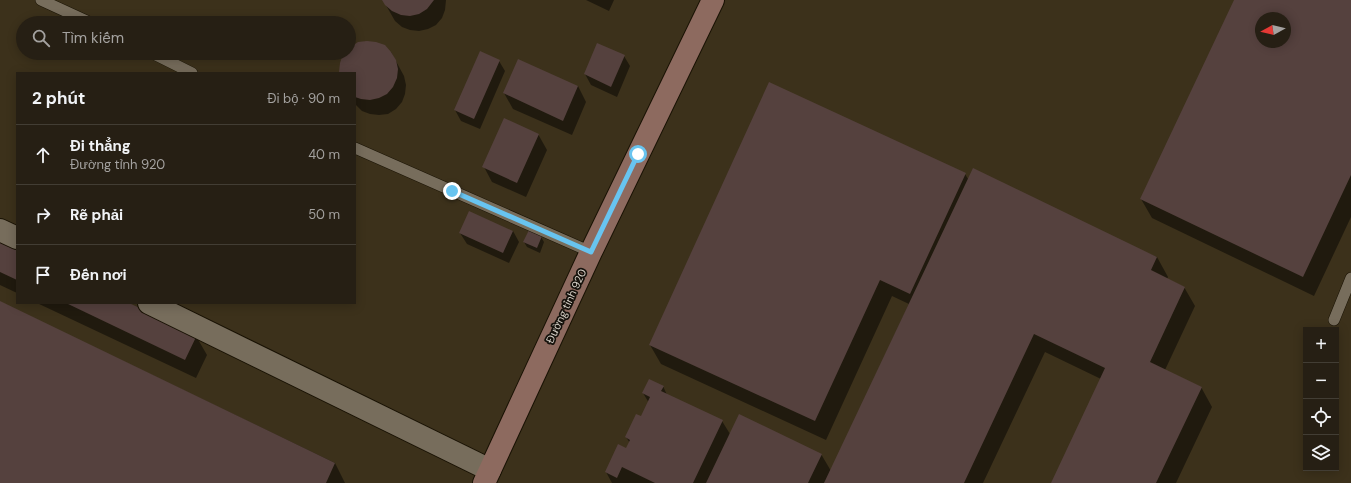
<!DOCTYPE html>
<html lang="vi">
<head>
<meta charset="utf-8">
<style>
  :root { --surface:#261f14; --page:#2e271d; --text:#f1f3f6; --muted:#a4a2a0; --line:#423d34 }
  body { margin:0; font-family:"DM Sans",sans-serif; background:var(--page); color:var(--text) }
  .controls { position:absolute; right:12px; bottom:12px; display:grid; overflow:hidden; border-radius:0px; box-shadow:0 2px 10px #0003 }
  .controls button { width:36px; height:36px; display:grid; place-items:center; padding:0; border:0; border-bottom:1px solid var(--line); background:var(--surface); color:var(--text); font:20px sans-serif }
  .compass { position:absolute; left:1255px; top:12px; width:36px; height:36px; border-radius:50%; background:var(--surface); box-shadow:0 2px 10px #0003; rotate:262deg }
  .stop { position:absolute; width:12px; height:12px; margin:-9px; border:3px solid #68c4f0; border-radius:50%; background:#fff }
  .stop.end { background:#68c4f0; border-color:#fff; box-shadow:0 1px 4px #0008 }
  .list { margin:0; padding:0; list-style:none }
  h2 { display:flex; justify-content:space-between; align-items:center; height:52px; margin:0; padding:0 16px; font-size:17px }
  h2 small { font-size:13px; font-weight:400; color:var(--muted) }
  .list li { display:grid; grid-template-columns:26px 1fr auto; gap:12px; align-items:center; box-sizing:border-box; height:60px; padding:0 16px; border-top:1px solid var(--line) }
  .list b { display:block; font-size:15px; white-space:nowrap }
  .list p { margin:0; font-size:13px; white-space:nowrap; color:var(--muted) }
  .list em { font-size:13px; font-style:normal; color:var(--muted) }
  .icon { flex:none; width:22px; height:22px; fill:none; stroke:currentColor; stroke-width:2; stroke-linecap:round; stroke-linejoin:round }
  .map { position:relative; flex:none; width:1351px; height:483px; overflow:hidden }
  .search { position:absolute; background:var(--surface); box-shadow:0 2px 10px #0003; left:16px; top:16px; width:340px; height:44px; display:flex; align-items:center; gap:10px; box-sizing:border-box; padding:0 14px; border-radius:22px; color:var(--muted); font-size:15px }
  .panel { position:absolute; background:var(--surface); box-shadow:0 2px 10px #0003; left:16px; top:72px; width:340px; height:232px; border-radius:0px }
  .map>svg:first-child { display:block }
</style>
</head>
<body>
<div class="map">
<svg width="1351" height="483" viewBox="0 0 1351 483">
  <rect width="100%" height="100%" fill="#32291a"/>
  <path fill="#3c311b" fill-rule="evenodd" d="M0,0H1351V483H0ZM1261,18H1285V42H1261ZM23,23H349V53H23ZM17,73H355V303H17ZM1306,330H1336V468H1306Z"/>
  <path fill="#0007" fill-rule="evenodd" d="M383,0H446L445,10L442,18L436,25L428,29L419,31L410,30L402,27L395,21Z
    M586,0H614L609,11Z
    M1235,0H1351V217L1314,296L1152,218L1141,199ZM1261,18H1285V42H1261Z
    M349,49L391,52L404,76L406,85L405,94L402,102L396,109L388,114L379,115L370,114L362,111L355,104V73H340V72L344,55L346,53H349Z
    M624,56L630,66L617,97L591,85L585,74Z
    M499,61L505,71L480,129L461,121L455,110Z
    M578,86L586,102L572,135L513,109L504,93Z
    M538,134L547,150L526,197L492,182L484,167Z
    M965,174L968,179L1157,257L1168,277L1167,279L1184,287L1195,306L1165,370L1201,387L1212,407L1176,483H1052L1101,379L1045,352L983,483H612L606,472L627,449L630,443L626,437L642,418L649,403L643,393L663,386L667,395L722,421L730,434L821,454L831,471L909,304L892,296L826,440L661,364L650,345Z
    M513,231L519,242L509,263L467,244L460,233Z
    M541,237L544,242L540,253L527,247L524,242Z
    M0,243L17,251V293L0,285Z
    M0,302L335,463L345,483H0Z
    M37,303H126L196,336L207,355L196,378Z"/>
  <path fill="#55413e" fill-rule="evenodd" d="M382,0H434L427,9L419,14L410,16L401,15L392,11L385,5Z
    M1234,0H1351V175L1303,277L1140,199ZM1261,18H1285V42H1261Z
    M367,41L376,42L385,45L391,52L396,60L398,69L397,78L393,87L387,94L379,98L370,100L361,99L355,97V73L339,72L340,63L343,54L349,53V48L358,42Z
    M597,43L625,55L611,87L584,74Z
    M480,51L500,60L474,119L454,110Z
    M518,59L578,86L563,121L503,93Z
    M769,82L966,173L910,294L880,280L815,421L649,345Z
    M504,118L539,134L517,183L482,167Z
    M973,168L1157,257L1151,270L1185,287L1150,362L1202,387L1156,483H1051L1105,368L1034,334L964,483H824Z
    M469,211L513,231L503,253L459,233Z
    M529,230L542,236L537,248L523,242Z
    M0,242L17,250V280L0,272Z
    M0,301L335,463L326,483H0Z
    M66,303H129L197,335L185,360Z
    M649,379L664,386L661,391L723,420L693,483H655L622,467L617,478L605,472L618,444L626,448L630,440L625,437L636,414L641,416L650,397L642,393Z
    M739,414L822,454L808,483H706Z"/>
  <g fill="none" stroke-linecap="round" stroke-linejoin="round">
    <g stroke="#191204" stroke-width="12">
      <path id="lane" d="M41,0L91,23
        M152,53L192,73
        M355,148L591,252
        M1334,320L1351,278"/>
    </g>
    <g stroke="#191204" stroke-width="24">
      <path id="street" d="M0,230L17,238
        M149,303L490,470"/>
    </g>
    <g stroke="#191204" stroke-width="24">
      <path id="secondary" d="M484,483L591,252L713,0"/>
    </g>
    <use href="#lane" stroke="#776d5c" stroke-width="11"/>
    <use href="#street" stroke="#776d5c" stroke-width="22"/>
    <use href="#secondary" stroke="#8d6a5f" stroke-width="22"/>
  </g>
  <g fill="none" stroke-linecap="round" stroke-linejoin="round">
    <path stroke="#68c4f0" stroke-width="5" d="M452,191L591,252L638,154"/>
  </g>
  <g text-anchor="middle" stroke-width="3.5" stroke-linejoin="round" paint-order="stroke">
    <g font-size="11" fill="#d6d0c7" stroke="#16120c">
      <text transform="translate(566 306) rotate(-65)" y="4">Đường tỉnh 920</text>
    </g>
  </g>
</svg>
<div class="controls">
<button>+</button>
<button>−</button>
<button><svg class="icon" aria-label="locate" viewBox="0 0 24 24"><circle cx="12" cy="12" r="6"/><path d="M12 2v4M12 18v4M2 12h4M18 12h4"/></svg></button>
<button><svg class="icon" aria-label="layers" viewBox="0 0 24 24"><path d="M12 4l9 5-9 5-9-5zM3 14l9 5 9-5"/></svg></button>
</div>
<svg class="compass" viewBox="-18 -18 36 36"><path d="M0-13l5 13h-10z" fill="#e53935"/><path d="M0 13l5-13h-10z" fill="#a4a2a0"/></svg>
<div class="stop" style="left:638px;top:154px"></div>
<div class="stop end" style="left:452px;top:191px"></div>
<div class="search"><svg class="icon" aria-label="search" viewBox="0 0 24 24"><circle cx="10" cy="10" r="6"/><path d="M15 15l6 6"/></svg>Tìm kiếm</div>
<section class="panel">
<h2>2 phút<small>Đi bộ · 90 m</small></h2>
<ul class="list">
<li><svg class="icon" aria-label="ahead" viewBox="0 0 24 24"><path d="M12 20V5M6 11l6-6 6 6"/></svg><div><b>Đi thẳng</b><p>Đường tỉnh 920</p></div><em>40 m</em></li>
<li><svg class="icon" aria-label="right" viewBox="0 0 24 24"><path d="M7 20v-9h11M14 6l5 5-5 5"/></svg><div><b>Rẽ phải</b></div><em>50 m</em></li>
<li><svg class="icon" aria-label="arrive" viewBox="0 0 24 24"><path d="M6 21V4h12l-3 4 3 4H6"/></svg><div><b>Đến nơi</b></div></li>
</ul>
</section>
</div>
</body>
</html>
